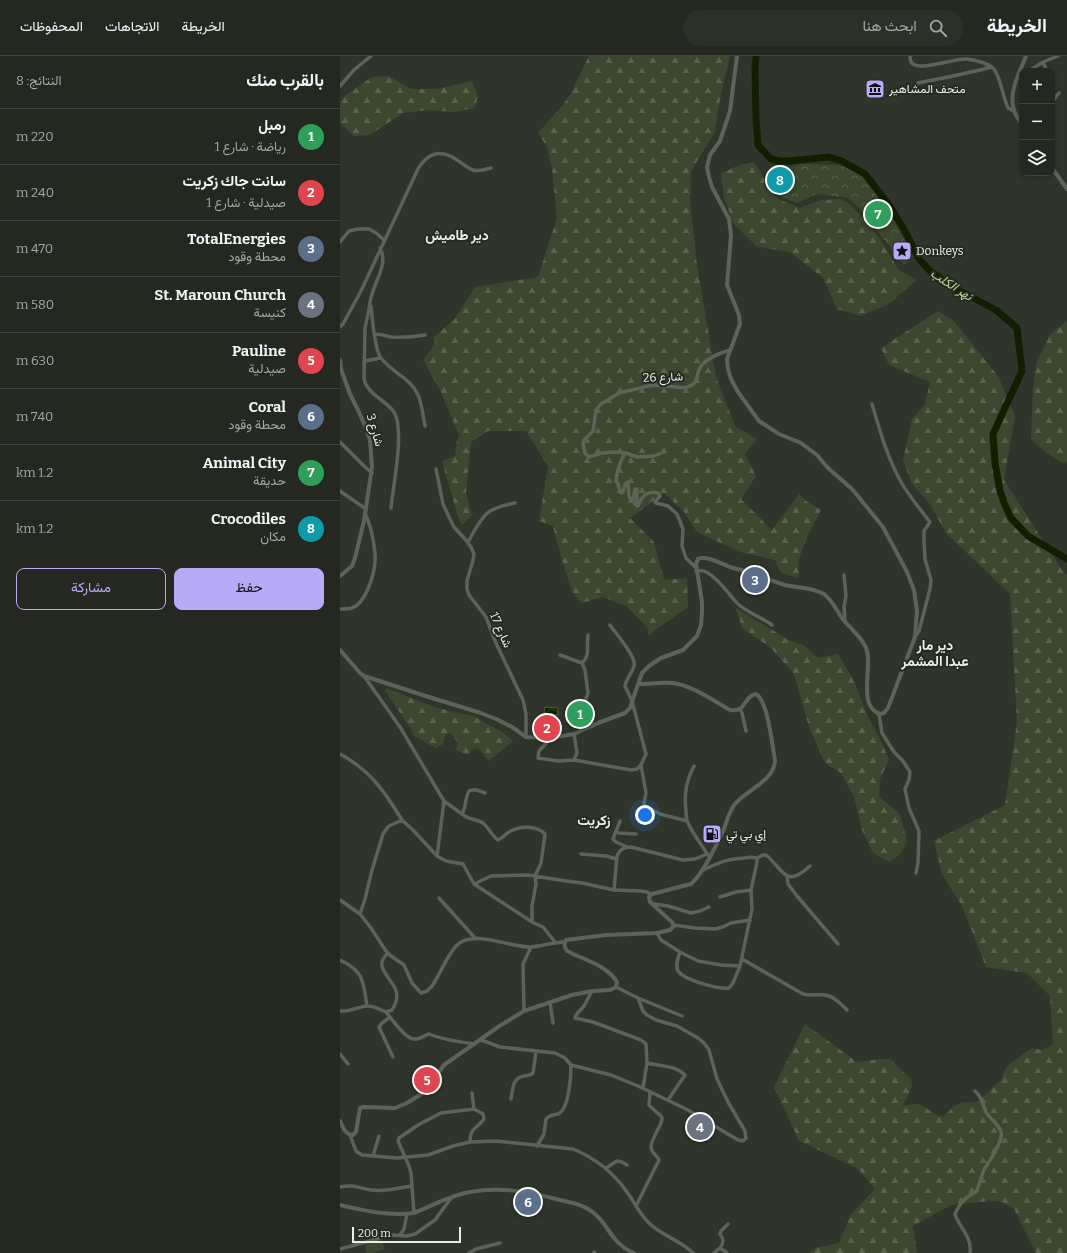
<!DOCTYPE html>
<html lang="ar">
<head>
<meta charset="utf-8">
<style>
  :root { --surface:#242820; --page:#2c3029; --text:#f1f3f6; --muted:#a3a6a5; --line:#41443e; --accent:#b7abf7 }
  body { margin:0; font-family:Bitter,Vazirmatn,serif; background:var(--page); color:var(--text); direction:rtl }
  .controls { position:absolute; right:12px; top:12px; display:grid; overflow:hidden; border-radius:8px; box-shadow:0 2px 6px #0003 }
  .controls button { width:36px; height:36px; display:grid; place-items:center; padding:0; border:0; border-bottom:1px solid var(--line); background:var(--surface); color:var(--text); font:20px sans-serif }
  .scale { position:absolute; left:12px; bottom:10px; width:109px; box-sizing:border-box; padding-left:4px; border:2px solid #ecefe9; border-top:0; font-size:11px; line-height:14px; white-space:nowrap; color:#ecefe9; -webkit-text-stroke:3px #262b21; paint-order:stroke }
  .you { position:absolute; left:305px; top:759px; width:14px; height:14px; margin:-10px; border:3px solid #fff; border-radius:50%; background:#1a73e8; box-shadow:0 0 0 6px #1a73e833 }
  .badge { display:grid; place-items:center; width:26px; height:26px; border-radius:50%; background:var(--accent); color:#fff; font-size:13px; font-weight:700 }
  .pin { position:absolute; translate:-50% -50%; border:2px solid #fff; box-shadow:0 1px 4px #0006 }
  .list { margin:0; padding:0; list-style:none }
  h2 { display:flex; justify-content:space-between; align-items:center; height:52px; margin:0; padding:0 16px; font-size:17px }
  h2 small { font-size:13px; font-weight:400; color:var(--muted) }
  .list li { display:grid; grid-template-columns:26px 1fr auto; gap:12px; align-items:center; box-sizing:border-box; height:56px; padding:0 16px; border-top:1px solid var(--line) }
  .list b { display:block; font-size:15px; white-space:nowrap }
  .list p { margin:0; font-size:13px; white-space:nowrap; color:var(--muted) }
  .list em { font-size:13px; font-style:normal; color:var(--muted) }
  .actions { display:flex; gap:8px; padding:12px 16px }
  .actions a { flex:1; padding:9px 0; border:1px solid var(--accent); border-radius:8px; text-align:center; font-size:14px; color:var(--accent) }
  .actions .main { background:var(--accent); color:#111 }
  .icon { flex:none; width:22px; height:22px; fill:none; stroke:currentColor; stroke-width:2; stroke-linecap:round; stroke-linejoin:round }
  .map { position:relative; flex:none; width:727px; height:1197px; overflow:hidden; direction:ltr }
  header { display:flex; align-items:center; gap:24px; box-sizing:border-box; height:56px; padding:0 20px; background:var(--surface); border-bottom:1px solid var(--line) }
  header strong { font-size:19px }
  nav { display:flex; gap:22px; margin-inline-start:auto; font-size:14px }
  .search { width:280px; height:36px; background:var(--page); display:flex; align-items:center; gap:10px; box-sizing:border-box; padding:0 14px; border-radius:22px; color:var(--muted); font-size:15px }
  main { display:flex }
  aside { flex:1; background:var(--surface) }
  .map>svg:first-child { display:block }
</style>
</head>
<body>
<header>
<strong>الخريطة</strong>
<div class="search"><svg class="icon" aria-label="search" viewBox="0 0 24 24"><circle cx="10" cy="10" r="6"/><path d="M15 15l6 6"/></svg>ابحث هنا</div>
<nav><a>الخريطة</a><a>الاتجاهات</a><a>المحفوظات</a></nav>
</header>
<main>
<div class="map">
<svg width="727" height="1197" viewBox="0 0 727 1197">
  <defs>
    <pattern id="forest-firs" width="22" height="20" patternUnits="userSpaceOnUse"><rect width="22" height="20" fill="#3c472f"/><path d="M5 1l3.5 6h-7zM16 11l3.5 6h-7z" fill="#58624d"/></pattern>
    <pattern id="park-crowns" width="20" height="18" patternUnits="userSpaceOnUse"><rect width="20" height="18" fill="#3c472f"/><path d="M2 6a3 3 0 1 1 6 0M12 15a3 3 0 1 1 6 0" fill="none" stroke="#58624d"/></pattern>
    <pattern id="water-waves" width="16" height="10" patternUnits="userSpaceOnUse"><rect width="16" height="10" fill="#111f00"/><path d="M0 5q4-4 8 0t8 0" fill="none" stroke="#344025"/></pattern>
  </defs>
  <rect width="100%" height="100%" fill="#30352b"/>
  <path fill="url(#forest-firs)" d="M249,0H390L378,53L375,76L351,115L350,145L357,209L376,321L395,370L417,383L405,398L416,420L401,443L432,474L459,438L466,445L481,454L466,483L458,506L459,522L441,517L435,504L400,496L357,476L343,455L324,437L290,462L314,486L324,524L347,522L348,551L315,574L309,580L307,571L286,550L263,541L241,547L232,535L223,508L213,470L199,465L208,410L186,375H148L131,386L126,437L132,459L122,469L117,458L102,405L115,400L116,389L119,379L101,336L83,304L95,288L94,281L114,264L135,231L198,221L217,162L212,113L207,91L198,77L223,49L231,37Z
    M49,20L71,33H97L132,25L138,40L135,52L114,56L89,54L63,57L30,79L14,80L0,67V46L6,39L32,21Z
    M414,106L424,122L425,131L440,144L460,152L481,144L501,143L511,149L538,180L559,214L576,224L549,248L521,260L497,253L483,222L450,196L417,191L393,167L384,142L381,117L400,109Z
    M598,255L613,264L658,320L675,360L664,424L720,511L727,519V1197H696L674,1153L662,1146L654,1145L640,1146L611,1149L573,1170L577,1197H469L475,1192L499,1187L511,1158L535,1133L517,1112L459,1085L434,1031L465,968L517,1006L540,1003H550L571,1023L572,1031L563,1049C568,1049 573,1048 577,1048C588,1050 591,1059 604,1061C615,1047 619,1046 637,1046L661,1024L667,1010L692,992L702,994L713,988L710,940L687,917L646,911L622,850L602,818L594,785L665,749L677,666L670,538L606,477L589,447L572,428L563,404L572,363L585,348L590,326L549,309L541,292Z
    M727,265V406L722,407L704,395L691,383L693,332L697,305L711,277Z
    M396,552L449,584L465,590L478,602L498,598L513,623L529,663L541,685L549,704L540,723L539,741L560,758L567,785L561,798L549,806L533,797L522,774L514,741L501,717L485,707L469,671L454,618L431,592L402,572Z
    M46,632L92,650L113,656L134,660L149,669L161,675L173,685L149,705L138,692L132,694L128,699L115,694L118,687L111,677L106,678L103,688L96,692L74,680L71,673L45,635Z"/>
  <path fill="url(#park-crowns)" d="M460,108L499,109L523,119L554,164L573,200L564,209L520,153L508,142L476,138L458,147C444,142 433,140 426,125L437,110L450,111Z"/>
  <path fill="#3c472f" d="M42,1184L45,1193L32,1197H27L25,1189Z"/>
  <path fill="url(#water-waves)" stroke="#535d46" d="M205,651L218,652V659L204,657Z"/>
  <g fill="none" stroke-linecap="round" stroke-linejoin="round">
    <path stroke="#111f00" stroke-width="7" d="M416,0L415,12L416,63L418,89L431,103L439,105H448L489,101L502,105L525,118L549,149L565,175L579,203L589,214L614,232L656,254L677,272L682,315L653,378L655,407L660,435L665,449L671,462L688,480L727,503"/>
    <path stroke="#5e6358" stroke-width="3.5" d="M570,0C570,3 570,6 573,8C583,15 614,2 627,3C634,4 647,7 653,12C660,18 663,42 668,52L674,55
      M703,6L707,15
      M692,13L703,6L718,0
      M578,27C602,22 627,18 651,11
      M0,30L14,14L31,0
      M712,46L719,37
      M0,186L9,175L18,173H29L36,177L44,184
      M31,241L28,258L25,272L24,322C26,338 46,344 54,356C65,374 53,430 51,452
      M31,242C34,226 49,208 40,192
      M31,250C32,261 35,295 41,302C51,316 71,322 78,339C82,348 83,360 85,370
      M0,271L3,268L21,235L78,113C88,96 101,93 117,104C122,107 127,112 133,114C139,116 145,113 151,112
      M35,278C41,278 46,280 51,281C63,282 73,281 85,279
      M25,305L40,302
      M532,348C540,375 547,401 561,426C569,440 580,453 590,466L584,475V484L585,503L591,524L590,533L579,575L575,581
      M0,386L24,410L32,417
      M324,396L314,400L297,401L286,397L274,396L262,397L249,401L245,397L243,388L244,384L253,375L256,354L261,348L279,337L308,330L316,329L345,332C362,326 354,320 361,310C368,301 380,297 390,294
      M285,397C280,406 277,414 276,425C280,428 278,433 281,437L283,436L285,428L288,426L289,440L291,444L293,443L295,433H297V443L295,448L297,450H298C302,440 307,434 318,437L320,440L315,446L316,447L328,450L337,458L343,473L342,490L346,502L355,511
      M96,413L103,448L109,461L114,471L125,483L131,491L134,498L133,504L127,525V533L129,539L146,561L155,585L183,644L186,658V681
      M0,435L26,453
      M128,486C143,460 143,453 175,447
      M356,515C360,514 364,514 368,517C380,524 388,538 398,548C408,557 421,561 432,569
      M504,519L506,540L504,551L505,566
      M0,553C4,553 9,553 12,552C26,547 34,519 35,506C36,495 31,468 25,458
      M220,599L242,607L245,614L248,637L243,651V656L253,670
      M242,607C251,599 246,589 248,579
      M24,620L60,671L104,745
      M400,653L402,657L406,675
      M539,658L542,677L554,696L563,705L570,716L569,724L565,733L569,752L579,775L578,807L576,817
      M211,682L199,695L198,702L218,705L234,704L237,697L234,678
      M0,698C30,714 45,736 62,764
      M234,704L291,714L297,713L301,709L306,698L292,645L285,630C286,623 292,617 294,610C297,601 276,578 270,569
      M301,709L306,737L304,747L305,750L320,758L347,765
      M354,710C346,726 344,737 346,755C346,759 346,763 348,767C353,778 361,788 368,799
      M122,758C128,764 137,763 143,767C149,772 152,780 158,784C163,782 166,777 171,775C181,769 197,770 205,778L201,807L195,820L196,828L192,850V866L203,871L215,886
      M280,765L273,783L276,786L287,791
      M276,775L279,777L296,778
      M241,798L266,800L277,803
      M97,800L106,805L123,808L134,828L192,866
      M417,802L423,799H426C444,814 445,833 470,810
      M447,820L448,828L457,840L498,888
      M134,828L151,820L188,819L226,825L242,827L274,834L301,835L307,836L311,839
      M274,834L277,800C280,793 284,791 291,791L343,804L355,803L367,798
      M380,841L396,836L411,834
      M99,842L135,882
      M0,844L20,858L31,872L46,895L51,900L64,909L72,927L81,937L87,935L92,930C100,918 107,900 116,890C132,872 171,892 191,891C203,890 213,886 225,886
      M313,848L328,850L351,857L360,855L369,851
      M20,858L25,843L32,814L43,778L47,772L49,770L62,764L73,774L97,800L104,745L122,758C126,752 125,742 129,735C134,732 140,735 145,737
      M333,869L355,872L375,873L383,871L391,867L410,864
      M317,877L321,884L340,896L358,905L381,909L400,910L412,853L411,834L417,806V802C413,801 408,801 404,802C386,803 378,807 363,814
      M340,896C338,902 335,909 338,915C344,924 380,934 389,932L393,927L400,910
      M402,903L463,938C471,940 478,938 485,939C494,940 501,948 507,954
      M0,904C24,915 23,925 27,950
      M252,935L244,950L236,959L235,962L253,966L301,984L306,988L307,1007
      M298,942L342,960
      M210,946L213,967
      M0,955C10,956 17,951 27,950C33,949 40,954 46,956L52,954C71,926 26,917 48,897
      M184,955L183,908L191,891
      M46,956C52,963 65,983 74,983C79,984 85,979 89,978C104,984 119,986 135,988
      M50,961L42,967L39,971L53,1001
      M141,984L160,991L215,997L225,1002L231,1009C231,1020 229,1050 220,1057C215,1060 211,1057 206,1063L204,1078L197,1090
      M0,998L8,1008
      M231,1009L271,1019L298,1030L346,1053L398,1084L403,1085L406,1082L405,1075L388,1046L377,1023L369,994L364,987L358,982L337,970L316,964L307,959L303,955L298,942L276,931
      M303,1032L307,1007C319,1010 335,1009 345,1019L328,1044
      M132,1037L134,1053
      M171,1043C173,1033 172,1022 184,1020C188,1019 190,1020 193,1017L196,996
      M10,1079L16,1095L22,1099L57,1102L88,1099L113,1090L130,1086L155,1085L233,1093C255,1102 273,1116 287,1136C295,1147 300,1159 310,1168C323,1180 341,1185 353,1197
      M33,1100L39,1080
      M266,1112L277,1105L282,1106L287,1109
      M0,1131C14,1128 18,1132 31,1134C44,1136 59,1132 72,1130
      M296,1150L319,1104C317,1099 311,1097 311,1091C311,1081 326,1065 321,1060C317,1056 313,1054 309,1049L310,1036
      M74,1157L71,1117L69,1110L58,1085L59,1082L78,1069L101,1057L134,1053L143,1058L144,1063C137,1073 130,1071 130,1086
      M60,1179L64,1173L67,1158
      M380,1192C384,1187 384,1183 380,1178L381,1175L388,1168
      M0,1193L52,1179L67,1180L75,1178L95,1164L111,1142
      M254,1196L255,1197
      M129,1197L136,1193L160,1187
      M374,1197L380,1192L387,1197
      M630,1197C632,1180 620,1173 615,1158C621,1145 625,1142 637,1135C639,1128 641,1121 644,1114C649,1105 664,1085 661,1076C659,1068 650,1063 646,1056C642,1048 643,1042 635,1035"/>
    <path stroke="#5e6358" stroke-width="4" d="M682,68C679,64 675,59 674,54C668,36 680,16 686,0
      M712,112L727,133
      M0,304L1,313L10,338L18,354L26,372L30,384L32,411L24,465L15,502L12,510L0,520
      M0,594L20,617L24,620L92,642L141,657L156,663L172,671L186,681L211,682L234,678L258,667L285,657L290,652L295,637L302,617L309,610L321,602L343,594L357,580L361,569L362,557V546L356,508L358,503C369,499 382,509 393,512C400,514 407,515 414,517C424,521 434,526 445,529C457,532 473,531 484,538C492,544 497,555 502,562C509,571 518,578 524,588C536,605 515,650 540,658L544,657L548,652L575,581L577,555L574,534L567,516L543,471L512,433L488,412L477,399L461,387L439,378L419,365L398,336L391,323L388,313L387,303L400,268L399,259L387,229L391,179L389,163L372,131L369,121L367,111L370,99L380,85L390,55L397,0
      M0,1065C3,1072 6,1079 13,1079L16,1076L20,1052L24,1051L55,1052L67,1047L86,1035L104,1009L158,971L184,955L232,939L252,935L270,934L276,931L277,926C267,909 244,904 227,895C225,892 223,888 226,884L266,879L317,877L330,874L334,870L332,866L310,846L309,841L312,838L351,828C364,817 376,789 384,773C387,765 389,755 395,748C406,734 435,725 435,704C432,689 428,645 416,638C403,640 407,657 390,654C372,644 353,630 333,627C321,626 309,628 298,628
      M0,1149C24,1155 49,1160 74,1157C91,1150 108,1141 125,1137C156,1130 186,1135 216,1143C227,1146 239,1147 248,1153C268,1164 269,1187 294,1197"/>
  </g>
  <defs>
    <g id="museum-square" transform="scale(1)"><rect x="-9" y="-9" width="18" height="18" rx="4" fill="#b7abf7" stroke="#262b21"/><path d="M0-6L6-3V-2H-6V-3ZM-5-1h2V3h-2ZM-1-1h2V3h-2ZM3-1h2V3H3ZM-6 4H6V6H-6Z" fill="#111"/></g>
    <g id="sight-square" transform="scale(1)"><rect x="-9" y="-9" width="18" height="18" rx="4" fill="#b7abf7" stroke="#262b21"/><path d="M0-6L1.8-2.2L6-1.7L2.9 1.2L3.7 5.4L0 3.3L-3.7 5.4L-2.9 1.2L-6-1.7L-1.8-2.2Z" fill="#111"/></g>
    <g id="fuel-square" transform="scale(1)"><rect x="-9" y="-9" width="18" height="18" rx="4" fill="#b7abf7" stroke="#262b21"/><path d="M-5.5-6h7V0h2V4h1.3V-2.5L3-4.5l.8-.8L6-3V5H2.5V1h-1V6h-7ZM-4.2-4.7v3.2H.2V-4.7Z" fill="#111"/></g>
  </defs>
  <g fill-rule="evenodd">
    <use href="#museum-square" x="535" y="33"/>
    <use href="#sight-square" x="562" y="195"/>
    <use href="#fuel-square" x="372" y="778"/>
  </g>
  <g text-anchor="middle" stroke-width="4" stroke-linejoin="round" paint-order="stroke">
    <g font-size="12" fill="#ecefe9" stroke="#262b21" text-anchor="start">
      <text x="549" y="37">متحف المشاهير</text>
      <text x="576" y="199">Donkeys</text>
      <text x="386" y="782">إي بي تي</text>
    </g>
    <g font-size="12" fill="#ecefe9" stroke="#262b21">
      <text transform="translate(323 321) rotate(-2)" y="4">شارع 26</text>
      <text transform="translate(35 374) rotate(74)" y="4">شارع 3</text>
      <text transform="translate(161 574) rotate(66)" y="4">شارع 17</text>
    </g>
    <g font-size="13" font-style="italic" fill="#b3d090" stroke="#262b21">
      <text transform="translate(612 228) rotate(33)" y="5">نهر الكلب</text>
    </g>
    <g font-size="14" font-weight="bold" fill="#ecefe9" stroke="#262b21">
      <text x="117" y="184">دير طاميش</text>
      <text x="595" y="594">دير مار<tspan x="595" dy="16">عبدا المشمر</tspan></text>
      <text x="254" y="769">زكريت</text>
    </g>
  </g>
</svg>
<div class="controls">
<button>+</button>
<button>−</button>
<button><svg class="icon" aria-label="layers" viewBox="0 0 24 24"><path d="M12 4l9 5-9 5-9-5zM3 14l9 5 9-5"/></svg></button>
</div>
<div class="scale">200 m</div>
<div class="you"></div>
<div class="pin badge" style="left:240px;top:658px;background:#2e9e5b">1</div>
<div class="pin badge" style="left:207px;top:672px;background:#e0444e">2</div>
<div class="pin badge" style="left:415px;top:524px;background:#5c6f8a">3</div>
<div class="pin badge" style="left:360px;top:1071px;background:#6b7280">4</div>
<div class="pin badge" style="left:87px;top:1024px;background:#e0444e">5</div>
<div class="pin badge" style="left:188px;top:1146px;background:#5c6f8a">6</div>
<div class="pin badge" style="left:538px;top:158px;background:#2e9e5b">7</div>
<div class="pin badge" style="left:440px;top:124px;background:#0f9aa8">8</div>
</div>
<aside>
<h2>بالقرب منك<small>النتائج: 8</small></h2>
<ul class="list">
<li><span class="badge" style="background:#2e9e5b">1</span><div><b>رمبل</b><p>رياضة · شارع 1</p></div><em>220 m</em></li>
<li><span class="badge" style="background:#e0444e">2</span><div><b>سانت جاك زكريت</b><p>صيدلية · شارع 1</p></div><em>240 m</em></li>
<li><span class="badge" style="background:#5c6f8a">3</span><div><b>TotalEnergies</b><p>محطة وقود</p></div><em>470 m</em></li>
<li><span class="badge" style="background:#6b7280">4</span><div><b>St. Maroun Church</b><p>كنيسة</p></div><em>580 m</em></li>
<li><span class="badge" style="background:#e0444e">5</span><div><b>Pauline</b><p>صيدلية</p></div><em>630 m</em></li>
<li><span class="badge" style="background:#5c6f8a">6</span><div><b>Coral</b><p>محطة وقود</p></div><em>740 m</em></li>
<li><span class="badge" style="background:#2e9e5b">7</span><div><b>Animal City</b><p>حديقة</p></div><em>1.2 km</em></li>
<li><span class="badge" style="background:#0f9aa8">8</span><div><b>Crocodiles</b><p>مكان</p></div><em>1.2 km</em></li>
</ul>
<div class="actions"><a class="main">حفظ</a><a>مشاركة</a></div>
</aside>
</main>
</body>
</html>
